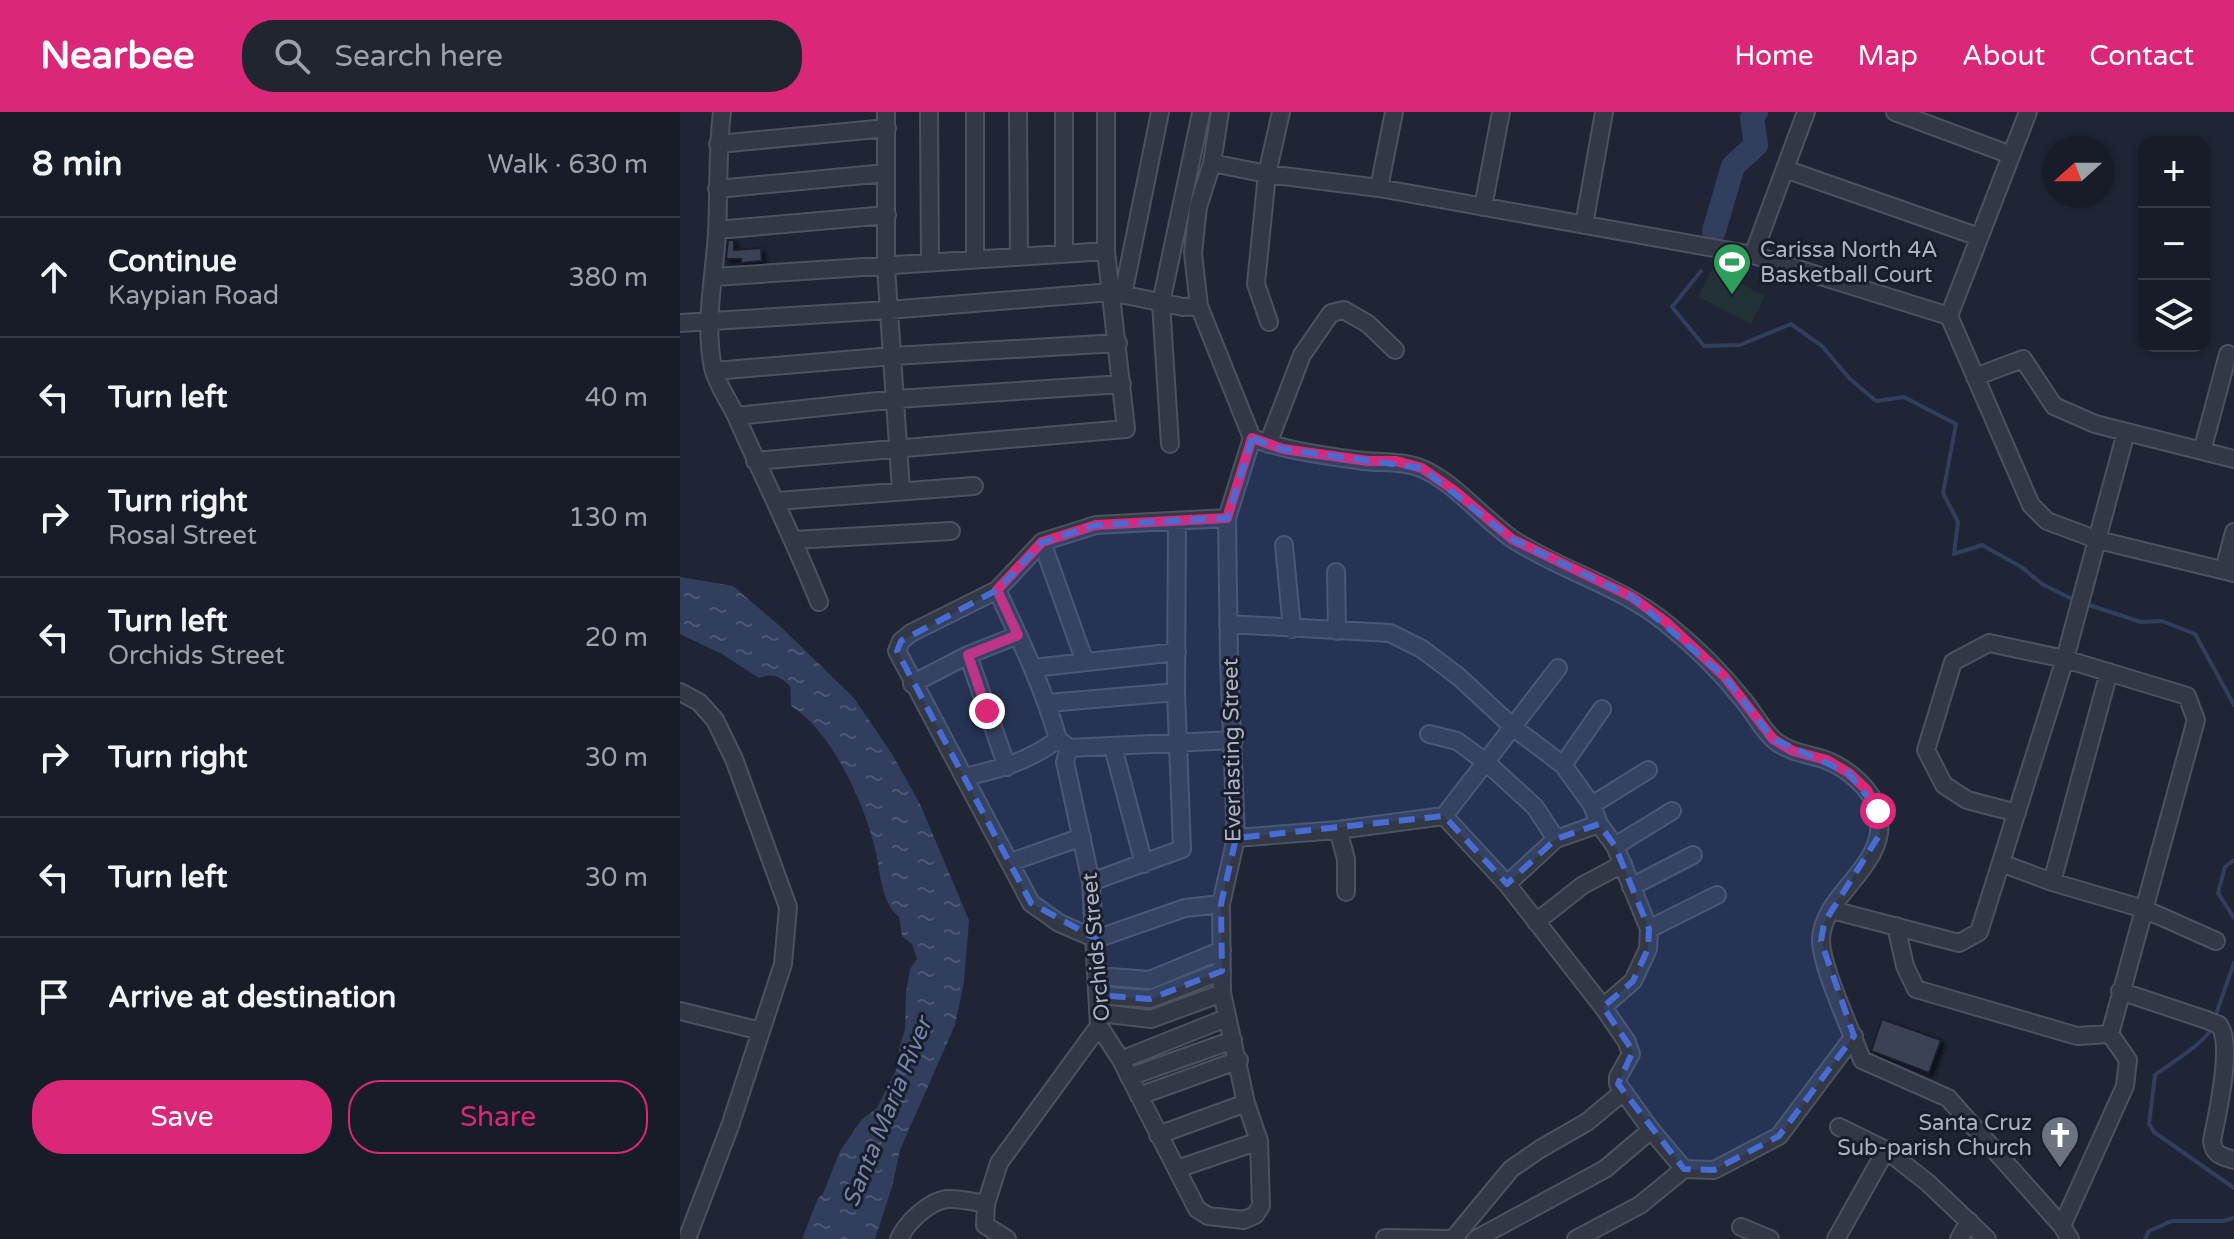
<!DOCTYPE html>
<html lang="en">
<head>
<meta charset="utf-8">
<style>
  :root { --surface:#171c28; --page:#202530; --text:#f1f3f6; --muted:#9ea1a8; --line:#363a45; --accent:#db2777 }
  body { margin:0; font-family:"Varela Round",sans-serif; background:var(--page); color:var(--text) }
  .controls { position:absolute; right:24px; top:24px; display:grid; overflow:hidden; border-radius:16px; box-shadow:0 2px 6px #0004 }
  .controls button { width:72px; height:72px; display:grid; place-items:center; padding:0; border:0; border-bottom:2px solid var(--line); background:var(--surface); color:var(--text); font:40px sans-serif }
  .compass { position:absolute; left:1362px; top:24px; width:72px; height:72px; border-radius:50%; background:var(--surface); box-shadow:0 2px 6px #0004; rotate:249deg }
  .stop { position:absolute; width:24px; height:24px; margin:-18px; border:6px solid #db2777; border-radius:50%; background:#fff }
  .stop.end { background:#db2777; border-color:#fff; box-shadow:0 2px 8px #0008 }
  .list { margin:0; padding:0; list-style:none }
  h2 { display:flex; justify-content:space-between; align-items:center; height:104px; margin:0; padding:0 32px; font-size:34px }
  h2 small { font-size:26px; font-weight:400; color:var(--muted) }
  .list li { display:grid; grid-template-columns:52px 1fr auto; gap:24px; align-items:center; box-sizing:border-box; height:120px; padding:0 32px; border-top:2px solid var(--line) }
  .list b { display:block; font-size:30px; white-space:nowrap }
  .list p { margin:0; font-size:26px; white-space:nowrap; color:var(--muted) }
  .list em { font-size:26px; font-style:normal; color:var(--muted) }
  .actions { display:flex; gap:16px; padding:24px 32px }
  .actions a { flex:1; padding:18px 0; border:2px solid var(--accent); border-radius:32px; text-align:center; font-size:28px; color:var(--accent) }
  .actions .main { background:var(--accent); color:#fff }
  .icon { flex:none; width:44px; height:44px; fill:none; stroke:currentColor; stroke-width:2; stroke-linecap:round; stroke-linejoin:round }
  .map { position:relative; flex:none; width:1554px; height:1127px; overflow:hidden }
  header { display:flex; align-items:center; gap:48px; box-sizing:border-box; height:112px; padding:0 40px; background:var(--accent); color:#fff }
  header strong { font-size:38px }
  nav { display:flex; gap:44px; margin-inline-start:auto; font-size:28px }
  .search { width:560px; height:72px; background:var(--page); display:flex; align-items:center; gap:20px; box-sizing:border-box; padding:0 28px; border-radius:32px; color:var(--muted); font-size:30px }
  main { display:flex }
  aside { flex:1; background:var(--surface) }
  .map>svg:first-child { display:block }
</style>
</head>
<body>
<header>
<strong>Nearbee</strong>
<div class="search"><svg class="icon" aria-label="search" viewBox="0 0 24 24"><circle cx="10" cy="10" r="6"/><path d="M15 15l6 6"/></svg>Search here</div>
<nav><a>Home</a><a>Map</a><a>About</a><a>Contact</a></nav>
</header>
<main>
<aside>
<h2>8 min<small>Walk · 630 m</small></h2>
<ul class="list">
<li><svg class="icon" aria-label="ahead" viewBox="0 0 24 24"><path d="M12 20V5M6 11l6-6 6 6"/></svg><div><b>Continue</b><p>Kaypian Road</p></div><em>380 m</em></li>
<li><svg class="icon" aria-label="left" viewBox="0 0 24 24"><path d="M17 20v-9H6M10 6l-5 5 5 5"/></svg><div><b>Turn left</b></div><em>40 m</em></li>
<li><svg class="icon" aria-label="right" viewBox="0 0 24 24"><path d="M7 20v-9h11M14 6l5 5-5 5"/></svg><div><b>Turn right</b><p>Rosal Street</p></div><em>130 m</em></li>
<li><svg class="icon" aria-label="left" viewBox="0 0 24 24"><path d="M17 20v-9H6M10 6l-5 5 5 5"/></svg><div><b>Turn left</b><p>Orchids Street</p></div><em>20 m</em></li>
<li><svg class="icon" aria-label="right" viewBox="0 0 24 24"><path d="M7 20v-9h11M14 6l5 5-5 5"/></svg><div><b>Turn right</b></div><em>30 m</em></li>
<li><svg class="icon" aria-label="left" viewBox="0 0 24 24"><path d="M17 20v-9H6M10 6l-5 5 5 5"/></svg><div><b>Turn left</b></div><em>30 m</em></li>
<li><svg class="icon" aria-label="arrive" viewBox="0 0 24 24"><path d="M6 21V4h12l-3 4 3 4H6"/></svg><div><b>Arrive at destination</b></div></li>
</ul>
<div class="actions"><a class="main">Save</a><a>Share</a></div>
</aside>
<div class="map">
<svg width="1554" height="1127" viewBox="0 0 1554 1127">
  <defs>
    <pattern id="water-ripples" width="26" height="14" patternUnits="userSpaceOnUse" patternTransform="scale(2)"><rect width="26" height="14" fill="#323e5d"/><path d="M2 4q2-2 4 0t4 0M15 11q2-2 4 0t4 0" fill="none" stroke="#4d5873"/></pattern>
    <filter id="shadow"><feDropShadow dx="3.5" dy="3.5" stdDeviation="2" flood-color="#0009"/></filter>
  </defs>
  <rect width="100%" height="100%" fill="#1f2535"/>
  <path fill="#213136" d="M1032,157L1085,184L1071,212L1018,185Z"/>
  <path fill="url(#water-ripples)" d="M0,465L53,474L101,515L174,586L212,642L240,692L289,808L284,870L275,913L220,1038L212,1075L195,1127H122L138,1086L143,1082L160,1039L182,1007L197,996L218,954L219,937L225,917L226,881L230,857L237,847L232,832L222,824L219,805C200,789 201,760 195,737C184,691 152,619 111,594L110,574C99,564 93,561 79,566L42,542L0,522Z"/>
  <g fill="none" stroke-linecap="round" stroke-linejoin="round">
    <path stroke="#323e5d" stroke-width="4" d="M1021,159L992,195L1024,234L1060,233L1111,212L1142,234L1170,267L1196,289L1224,285L1276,312L1263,381L1278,410L1274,442L1302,433L1343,456L1362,472L1392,487
      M1409,493L1461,510L1482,509L1515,522L1554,593
      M1554,748L1545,755L1538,781L1554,806
      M1535,905L1554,851
      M1533,913C1528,930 1490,951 1475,963L1469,1012L1474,1020L1554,1076
      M1465,1127L1469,1119L1492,1109H1544L1554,1106"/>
    <path stroke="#323e5d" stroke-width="24" d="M1034,119L1053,54L1076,33L1072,6L1076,0"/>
  </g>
  <path fill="#3b4356" stroke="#1a1f2c" stroke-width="2" filter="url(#shadow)" d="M48,128H54V138L81,136L82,149L61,151V147H46Z
    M1202,907L1261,928L1249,961L1191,939Z"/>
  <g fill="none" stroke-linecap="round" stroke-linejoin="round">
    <g stroke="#4d5261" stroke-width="20">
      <path id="minor" d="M42,0C37,41 39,81 37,122C34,167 24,211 33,256C37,273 50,290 57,306C84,367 114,427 139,490
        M206,0V155L221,378
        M249,0L250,149
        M338,0L339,143
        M384,0V140
        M540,0L532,51L518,95L513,141L519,194L572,326
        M1215,0L1331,43
        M1348,0L1269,204L1351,393L1367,409L1418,428L1554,461
        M38,32L207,16
        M532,51L587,62L699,76L1073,143L1269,204
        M1105,57L1299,125
        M699,76L714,0
        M37,77L206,61
        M803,95L821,0
        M904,113L924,0
        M37,118L207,103
        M1073,143L1126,0
        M295,147V0
        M34,165L426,139
        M443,183L480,0
        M589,210L576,172L587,62L601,0
        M0,211L208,198L431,180L503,195L519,194
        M34,259L213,244L438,231
        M1295,265L1343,247L1374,294L1415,312L1554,347
        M57,304L217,287L442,272
        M572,326C608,339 646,344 684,349C703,351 720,349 738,355C772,367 804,408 834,428C884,460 941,474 987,512C1016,535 1041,560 1064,589C1074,601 1082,617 1093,627C1107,640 1127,642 1143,647C1166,655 1192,676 1198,700C1211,753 1142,781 1141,828C1141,855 1172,920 1182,948L1268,986L1382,1114L1390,1127
        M490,332L481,191L521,1
        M588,332L622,243L651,201L664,198L688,212L715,238
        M1522,339L1548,242
        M75,349L446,317L426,139V0
        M97,389L294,374
        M114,428L271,419
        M362,430L405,550
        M604,433L612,517
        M1544,458L1554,420
        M656,460L657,519
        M317,478C340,527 363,575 378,627
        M548,512L710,521L742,537L779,565L834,616L883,653L912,693L919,712L935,734L969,817L968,837L953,869L923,895
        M288,543L327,655
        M353,556L497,540
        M232,572L288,543L338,523
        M0,580L19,590L35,608L54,647L108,795L103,852L50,1014L7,1127
        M368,591L496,580
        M749,622L777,629L807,651L855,695L876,727
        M378,627L389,636L554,628
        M433,635L464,752
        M389,636L385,650L411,770L419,914L441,948L517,1097L528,1104L564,1108L575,1103L581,1094L579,1029L566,991L542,881L541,792L556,726L549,549L547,406L572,326
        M883,653L922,597
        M285,665C319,657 350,649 378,627
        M912,693L968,658
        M1337,701L1287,688L1264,673L1246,638L1273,550L1309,531L1385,547L1507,584L1516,608L1430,922L1448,948L1445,974L1382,1114
        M764,704L878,556
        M658,718L666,747V780
        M556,726L658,718L764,704L827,772L923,895L947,930L951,942L938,965V972L971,1018L1004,1057L960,1093L896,1127
        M935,734L992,699
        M331,750L402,725
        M1321,751L1372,770L1464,797L1536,829
        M411,770L502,737L496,580L497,410
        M1372,770L1429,560
        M827,772L876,727L919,712
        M951,775L1013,743
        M541,792L505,796L416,827L379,811L351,791L217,539L221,529L231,521L317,478L362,430L416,413L547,406
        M1152,798L1279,831L1299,820L1385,547L1446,320
        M856,810L903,773L943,752
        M1216,814L1225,854L1236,877L1397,924L1430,922
        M969,817L1037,783
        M418,864L470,868L542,838
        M1440,879L1527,908C1531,910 1535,911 1539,913C1554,932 1537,1003 1532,1029C1534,1043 1541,1044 1554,1048
        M418,883L470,887L542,859
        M0,899L81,919
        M420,901L471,907L542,881
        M441,948L546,906
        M449,965L553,928
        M459,984L559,948
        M1159,1015L1206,1038L1248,1071L1307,1127
        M478,1023L566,991
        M497,1057L579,1029
        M1004,1057L1034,1058L1099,1024L1174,924
        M1061,1115L1090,1127
        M705,1126L773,1127
        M219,1127C226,1111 249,1089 267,1087C280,1086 294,1090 306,1092
        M327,1127L305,1113L306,1092L319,1051L419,914
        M773,1127L831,1057L860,1037L907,1010L943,980
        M796,1127L925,1057L971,1018
        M1156,1127L1206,1038
        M1279,1127L1289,1109"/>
    </g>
    <use href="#minor" stroke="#323846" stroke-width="16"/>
  </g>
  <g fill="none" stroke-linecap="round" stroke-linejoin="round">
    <path stroke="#db2777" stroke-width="10" d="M307,599L288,543L338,523L317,478L362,430L416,413L547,406L572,326L603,337L688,349H716L742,356L775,379L832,427L952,485L986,510L1044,564L1093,627L1113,639L1147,648L1169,661L1187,678L1198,699"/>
  </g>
  <path fill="#486cd2" fill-opacity="0.2" stroke="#486cd2" stroke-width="6" stroke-dasharray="16 10" stroke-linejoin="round" d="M572,326L603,337L742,356L832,427L952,485L1044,564L1093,627L1169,661L1198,699L1200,722L1144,811L1141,829L1174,924L1099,1024L1034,1058L1004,1057L938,972L953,939L923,895L953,869L968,837L969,817L935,734L919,712L876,727L827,772L764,704L556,726L541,792L542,859L470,887L418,883L416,827L351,791L217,539L221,529L317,478L362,430L416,413L547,406Z"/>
  <defs>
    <g id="stadium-pin" transform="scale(2)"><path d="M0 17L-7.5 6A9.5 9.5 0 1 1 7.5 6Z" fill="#2e9e5b" stroke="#181d2a"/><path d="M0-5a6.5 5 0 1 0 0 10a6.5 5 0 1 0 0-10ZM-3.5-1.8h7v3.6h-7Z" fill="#fff"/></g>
    <g id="church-pin" transform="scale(2)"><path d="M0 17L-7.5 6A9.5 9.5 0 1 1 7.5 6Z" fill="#6b7280" stroke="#181d2a"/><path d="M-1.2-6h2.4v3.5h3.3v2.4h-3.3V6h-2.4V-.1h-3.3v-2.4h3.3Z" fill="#fff"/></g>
  </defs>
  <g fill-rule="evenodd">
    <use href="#stadium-pin" x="1052" y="150"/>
    <use href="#church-pin" x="1380" y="1023"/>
  </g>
  <g text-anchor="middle" stroke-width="6" stroke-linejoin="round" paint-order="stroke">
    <g font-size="22" fill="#acb2c3" stroke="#181d2a" text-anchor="start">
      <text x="1080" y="145">Carissa North 4A<tspan x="1080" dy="25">Basketball Court</tspan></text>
      <text x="1352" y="1018" text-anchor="end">Santa Cruz<tspan x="1352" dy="25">Sub-parish Church</tspan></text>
    </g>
    <g font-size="22" fill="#acb2c3" stroke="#181d2a">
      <text transform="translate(551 638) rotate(-91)" y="8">Everlasting Street</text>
      <text transform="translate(415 835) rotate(-95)" y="8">Orchids Street</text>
    </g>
    <g font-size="24" font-style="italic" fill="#7484ab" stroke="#181d2a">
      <text transform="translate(207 1000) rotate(-68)" y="8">Santa Maria River</text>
    </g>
  </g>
</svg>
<div class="controls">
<button>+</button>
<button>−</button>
<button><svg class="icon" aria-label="layers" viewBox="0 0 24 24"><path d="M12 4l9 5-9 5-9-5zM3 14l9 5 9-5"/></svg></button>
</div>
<svg class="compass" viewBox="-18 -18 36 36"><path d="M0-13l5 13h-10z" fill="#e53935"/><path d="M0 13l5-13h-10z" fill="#9ea1a8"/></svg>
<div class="stop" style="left:1198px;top:699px"></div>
<div class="stop end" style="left:307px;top:599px"></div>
</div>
</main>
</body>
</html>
